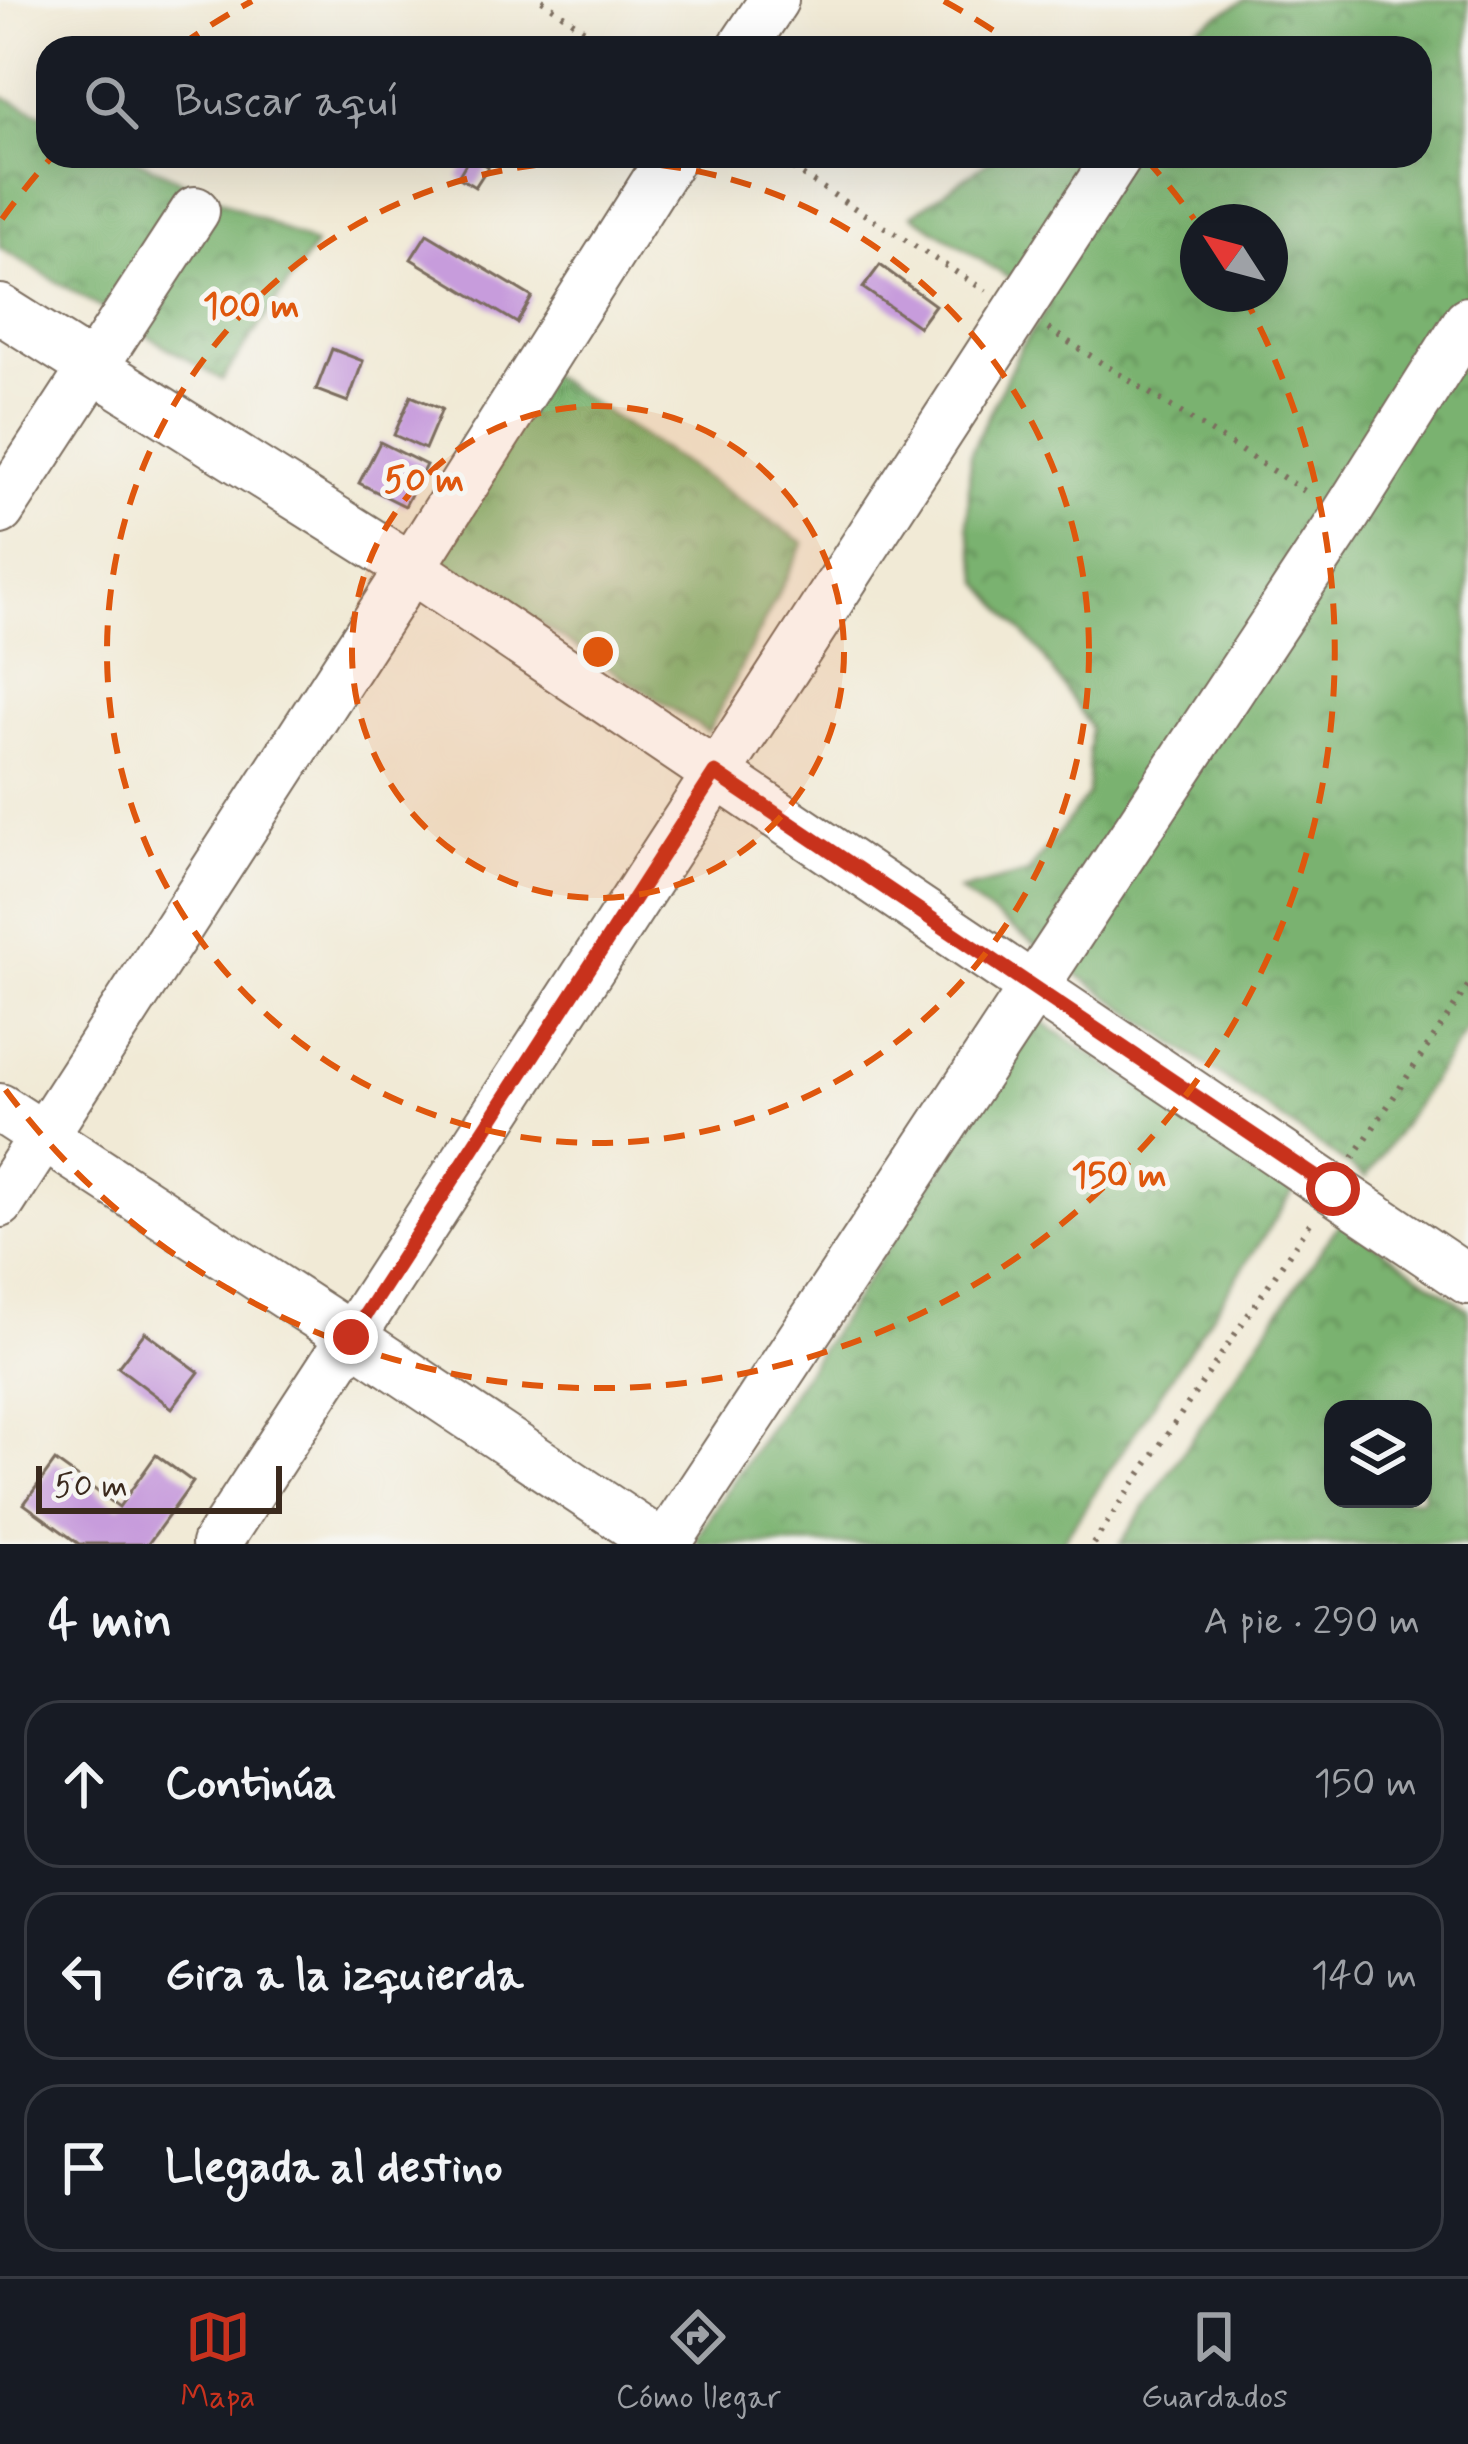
<!DOCTYPE html>
<html lang="es">
<head>
<meta charset="utf-8">
<style>
  :root { --surface:#171b24; --page:#242831; --text:#f1f3f6; --muted:#9ea1a6; --line:#363941; --accent:#c8321e }
  body { margin:0; font-family:Mynerve,sans-serif; background:var(--page); color:var(--text) }
  .controls { position:absolute; right:36px; bottom:36px; display:grid; overflow:hidden; border-radius:24px; box-shadow:0 12px 48px #0002 }
  .controls button { width:108px; height:108px; display:grid; place-items:center; padding:0; border:0; border-bottom:3px solid var(--line); background:var(--surface); color:var(--text); font:60px sans-serif }
  .compass { position:absolute; left:1180px; top:204px; width:108px; height:108px; border-radius:50%; background:var(--surface); box-shadow:0 12px 48px #0002; rotate:306deg }
  .scale { position:absolute; left:36px; bottom:30px; width:246px; box-sizing:border-box; padding-left:12px; border:6px solid #3b2a1e; border-top:0; font-size:33px; line-height:42px; white-space:nowrap; color:#3b2a1e; -webkit-text-stroke:9px #f6f6f2; paint-order:stroke }
  .stop { position:absolute; width:36px; height:36px; margin:-27px; border:9px solid #c8321e; border-radius:50%; background:#fff }
  .stop.end { background:#c8321e; border-color:#fff; box-shadow:0 3px 12px #0008 }
  .list { margin:0; padding:0; list-style:none }
  h2 { display:flex; justify-content:space-between; align-items:center; height:156px; margin:0; padding:0 48px; font-size:51px }
  h2 small { font-size:39px; font-weight:400; color:var(--muted) }
  .list li { display:grid; grid-template-columns:78px 1fr auto; gap:36px; align-items:center; box-sizing:border-box; height:168px; margin:0 24px 24px; padding:0 24px; border:3px solid var(--line); border-radius:36px }
  .list b { display:block; font-size:45px; white-space:nowrap }
  .list em { font-size:39px; font-style:normal; color:var(--muted) }
  .icon { flex:none; width:66px; height:66px; fill:none; stroke:currentColor; stroke-width:2; stroke-linecap:round; stroke-linejoin:round }
  .map { position:relative; flex:none; width:1468px; height:1544px; overflow:hidden }
  .search { position:absolute; background:var(--surface); box-shadow:0 12px 48px #0002; left:36px; right:36px; top:36px; height:132px; display:flex; align-items:center; gap:30px; box-sizing:border-box; padding:0 42px; border-radius:36px; color:var(--muted); font-size:45px }
  .sheet { height:732px; background:var(--surface) }
  nav { display:flex; justify-content:space-around; align-items:center; box-sizing:border-box; height:168px; border-top:3px solid var(--line); background:var(--surface); font-size:33px; color:var(--muted) }
  nav a { display:grid; justify-items:center; gap:6px }
  nav .on { color:var(--accent) }
  .map>svg:first-child { display:block }
</style>
</head>
<body>
<div class="map">
<svg width="1468" height="1544" viewBox="0 0 1468 1544">
  <defs>
    <pattern id="forest-crowns" width="20" height="18" patternUnits="userSpaceOnUse" patternTransform="scale(3)"><rect width="20" height="18" fill="#7ab270"/><path d="M2 6a3 3 0 1 1 6 0M12 15a3 3 0 1 1 6 0" fill="none" stroke="#65915b"/></pattern>
  </defs>
  <rect width="100%" height="100%" fill="#f6f6f2"/>
  <filter id="ink" filterUnits="userSpaceOnUse"><feTurbulence type="fractalNoise" baseFrequency=".00833" numOctaves="2"/><feDisplacementMap in="SourceGraphic" scale="24" xChannelSelector="R" yChannelSelector="G"/><feConvolveMatrix kernelMatrix="1 2 1 2 8 2 1 2 1" color-interpolation-filters="sRGB"/></filter>
  <filter id="wash" filterUnits="userSpaceOnUse"><feTurbulence type="fractalNoise" baseFrequency=".004" numOctaves="4" result="noise"/><feDisplacementMap in="SourceGraphic" scale="48" xChannelSelector="R" yChannelSelector="G"/><feGaussianBlur stdDeviation="2.7" result="paint"/><feColorMatrix in="noise" values="0 0 0 0 0 0 0 0 0 0 0 0 0 0 0 0 0 1.4 0 .05"/><feComposite in="paint" operator="in"/></filter>
  <g filter="url(#wash)">
    <rect width="100%" height="100%" fill="#f1ead6"/>
    <path fill="url(#forest-crowns)" stroke="#5a6e47" stroke-width="3" fill-rule="evenodd" d="M1246,0H1468V1027L1366,1178L959,891L1028,873L1088,795L1090,727L1041,653L981,583L968,527L970,454L1021,347L1050,305L912,215L996,156H1420V48H1160ZM1198,222H1270V294H1198Z
      M0,95L48,117V156H129L315,245L222,380L0,248Z
      M540,369L804,543L708,732L440,559Z
      M1039,1020L1295,1189L1061,1544H702L695,1539Z
      M1341,1221L1468,1309V1544H1120ZM1333,1409H1423V1499H1333Z"/>
    <g id="blocks">
      <path fill="#c79cdc" d="M470,156L488,167L475,187L458,177Z
        M427,234L532,297L517,323L411,259Z
        M880,265L935,305L919,327L863,288Z
        M332,349L363,361L348,402L316,390Z
        M411,396L442,409L425,449L394,435Z
        M380,442L426,465L405,506L359,483Z
        M145,1332L199,1372L172,1408L118,1367Z
        M156,1455L193,1482L148,1544H79L24,1504L55,1461L119,1507Z"/>
    </g>
  </g>
  <g filter="url(#ink)">
    <use href="#blocks" fill-opacity="0" stroke="#7b6d5e" stroke-width="3"/>
    <g fill="none" stroke-linecap="round" stroke-linejoin="round">
      <g stroke="#7b6d5e" stroke-width="52">
        <path id="minor" d="M742,48L774,0
          M0,309L411,568L1468,1280
          M0,510L195,211
          M0,1108L351,1337L216,1544
          M0,1203L411,568L672,156
          M661,1544L351,1337L1118,156
          M666,1544L1345,516L1468,321"/>
      </g>
      <path stroke="#7b6d5e" stroke-width="6" stroke-dasharray="3 9" stroke-linecap="butt" d="M542,0L610,48
        M772,156L986,291
        M1048,329L1311,495
        M1353,1158L1468,986
        M1093,1544L1313,1219"/>
      <use href="#minor" stroke="#fff" stroke-width="48"/>
    </g>
  </g>
  <g fill="none" stroke-linecap="round" stroke-linejoin="round" filter="url(#ink)">
    <path stroke="#c8321e" stroke-width="15" d="M351,1337L715,773L1333,1189"/>
  </g>
  <circle cx="598" cy="652" r="246" fill="#df570d" fill-opacity=".12"/>
  <g fill="none" stroke="#df570d" stroke-width="6" stroke-dasharray="21 15">
    <circle cx="598" cy="652" r="246"/>
    <circle cx="598" cy="652" r="491"/>
    <path d="M2 219A737 737 0 0 1 50 159M181 45A737 737 0 0 1 252 1M944 1A737 737 0 0 1 1015 45M1146 159A737 737 0 0 1 1194 219M1243 295A737 737 0 0 1 2 1085"/>
  </g>
  <circle cx="598" cy="652" r="18" fill="#df570d" stroke="#f6f6f2" stroke-width="6"/>
  <g font-size="36" text-anchor="middle" font-weight="bold" fill="#df570d" stroke="#f6f6f2" stroke-width="10" stroke-linejoin="round" paint-order="stroke">
    <text x="251" y="317">100 m</text>
    <text x="424" y="491">50 m</text>
    <text x="1119" y="1186">150 m</text>
  </g>
</svg>
<div class="controls">
<button><svg class="icon" aria-label="layers" viewBox="0 0 24 24"><path d="M12 4l9 5-9 5-9-5zM3 14l9 5 9-5"/></svg></button>
</div>
<svg class="compass" viewBox="-18 -18 36 36"><path d="M0-13l5 13h-10z" fill="#e53935"/><path d="M0 13l5-13h-10z" fill="#9ea1a6"/></svg>
<div class="scale">50 m</div>
<div class="stop" style="left:1333px;top:1189px"></div>
<div class="stop end" style="left:351px;top:1337px"></div>
<div class="search"><svg class="icon" aria-label="search" viewBox="0 0 24 24"><circle cx="10" cy="10" r="6"/><path d="M15 15l6 6"/></svg>Buscar aquí</div>
</div>
<section class="sheet">
<h2>4 min<small>A pie · 290 m</small></h2>
<ul class="list">
<li><svg class="icon" aria-label="ahead" viewBox="0 0 24 24"><path d="M12 20V5M6 11l6-6 6 6"/></svg><div><b>Continúa</b></div><em>150 m</em></li>
<li><svg class="icon" aria-label="left" viewBox="0 0 24 24"><path d="M17 20v-9H6M10 6l-5 5 5 5"/></svg><div><b>Gira a la izquierda</b></div><em>140 m</em></li>
<li><svg class="icon" aria-label="arrive" viewBox="0 0 24 24"><path d="M6 21V4h12l-3 4 3 4H6"/></svg><div><b>Llegada al destino</b></div></li>
</ul>
</section>
<nav>
<a class="on"><svg class="icon" aria-label="map" viewBox="0 0 24 24"><path d="M3 6l6-2 6 2 6-2v14l-6 2-6-2-6 2zM9 4v14M15 6v14"/></svg>Mapa</a>
<a><svg class="icon" aria-label="directions" viewBox="0 0 24 24"><path d="M12 3l9 9-9 9-9-9zM9 14v-3h6M13 9l2 2-2 2"/></svg>Cómo llegar</a>
<a><svg class="icon" aria-label="saved" viewBox="0 0 24 24"><path d="M7 4h10v16l-5-4-5 4z"/></svg>Guardados</a>
</nav>
</body>
</html>
